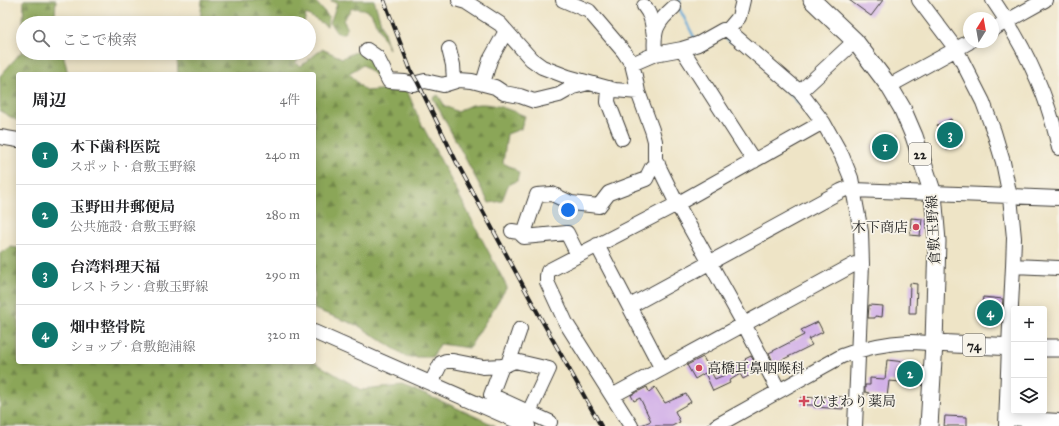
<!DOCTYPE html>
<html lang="ja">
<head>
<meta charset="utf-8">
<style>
  :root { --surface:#fff; --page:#f6f6f6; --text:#202124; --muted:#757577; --line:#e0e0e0; --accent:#0f766e }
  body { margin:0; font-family:"IM FELL Great Primer","Noto Serif JP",serif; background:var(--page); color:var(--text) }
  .controls { position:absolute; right:12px; bottom:12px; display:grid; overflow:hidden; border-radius:4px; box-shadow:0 2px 10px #0003 }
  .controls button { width:36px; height:36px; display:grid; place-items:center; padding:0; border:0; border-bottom:1px solid var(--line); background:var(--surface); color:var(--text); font:20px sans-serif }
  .compass { position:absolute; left:963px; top:12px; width:36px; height:36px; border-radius:50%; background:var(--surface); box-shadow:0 2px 10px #0003; rotate:11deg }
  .you { position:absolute; left:568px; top:210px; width:14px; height:14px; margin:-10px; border:3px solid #fff; border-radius:50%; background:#1a73e8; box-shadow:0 0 0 6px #1a73e833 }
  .badge { display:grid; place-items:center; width:26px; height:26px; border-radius:50%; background:var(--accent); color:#fff; font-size:13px; font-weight:700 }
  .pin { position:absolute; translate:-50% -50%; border:2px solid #fff; box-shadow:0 1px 4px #0006 }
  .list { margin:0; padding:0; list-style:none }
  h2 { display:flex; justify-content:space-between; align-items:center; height:52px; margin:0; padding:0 16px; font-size:17px }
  h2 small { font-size:13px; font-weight:400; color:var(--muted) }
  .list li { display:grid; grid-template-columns:26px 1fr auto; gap:12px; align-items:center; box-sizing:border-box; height:60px; padding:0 16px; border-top:1px solid var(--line) }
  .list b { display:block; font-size:15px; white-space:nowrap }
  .list p { margin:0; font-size:13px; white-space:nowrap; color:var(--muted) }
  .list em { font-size:13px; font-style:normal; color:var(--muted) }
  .icon { flex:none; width:22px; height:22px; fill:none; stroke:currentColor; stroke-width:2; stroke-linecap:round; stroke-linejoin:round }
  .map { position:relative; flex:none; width:1059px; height:426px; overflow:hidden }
  .search { position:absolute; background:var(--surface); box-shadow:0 2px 10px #0003; left:16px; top:16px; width:300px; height:44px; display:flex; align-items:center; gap:10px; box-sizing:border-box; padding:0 14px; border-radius:22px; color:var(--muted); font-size:15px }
  .panel { position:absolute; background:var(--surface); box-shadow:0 2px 10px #0003; left:16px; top:72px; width:300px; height:292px; border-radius:4px }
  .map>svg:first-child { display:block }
</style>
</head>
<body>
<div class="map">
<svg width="1059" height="426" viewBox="0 0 1059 426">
  <defs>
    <pattern id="forest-firs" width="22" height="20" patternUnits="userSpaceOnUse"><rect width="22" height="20" fill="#8ba658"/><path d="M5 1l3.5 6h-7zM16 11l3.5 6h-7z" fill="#718648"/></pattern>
  </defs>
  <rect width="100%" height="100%" fill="#f7f3e8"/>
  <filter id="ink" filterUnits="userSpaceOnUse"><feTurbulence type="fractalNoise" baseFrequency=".025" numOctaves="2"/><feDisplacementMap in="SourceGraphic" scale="8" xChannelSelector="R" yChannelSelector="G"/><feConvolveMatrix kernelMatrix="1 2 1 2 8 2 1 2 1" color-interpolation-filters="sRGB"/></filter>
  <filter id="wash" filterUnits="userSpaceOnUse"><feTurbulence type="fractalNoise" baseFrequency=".012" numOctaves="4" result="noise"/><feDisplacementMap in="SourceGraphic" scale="16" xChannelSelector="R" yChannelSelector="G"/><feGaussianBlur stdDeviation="0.9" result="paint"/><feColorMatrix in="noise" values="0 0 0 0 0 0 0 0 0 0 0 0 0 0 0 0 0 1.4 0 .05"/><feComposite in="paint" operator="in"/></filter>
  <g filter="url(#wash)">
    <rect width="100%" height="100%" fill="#eee4c6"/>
    <path fill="url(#forest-firs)" stroke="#54613a" d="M24,0H56L55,16L57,23H23Z
      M202,0H314L329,17L327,26L306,14L304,23H200Z
      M330,0H374L389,49L371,13L363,9L352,8L343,20L347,27L345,32L341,34L336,32L330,23L337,4Z
      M23,39V53H63L68,74H18V121L0,111V76L23,50Z
      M322,49L342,58L360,50L373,58L380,74L378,78L363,65L349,73L365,91L406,88L419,119L507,287L469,348L440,344L433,357H407L359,326L314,309V74H178L177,56L179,53H303L295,63L301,66Z
      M438,95L445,106L458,112C462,110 465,107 469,106C487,100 508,109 525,116L521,129L507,134L503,163L513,168L519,173L517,181L508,185L502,201L489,203L433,98Z
      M11,247L18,248V362H314L362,390L403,386L446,403L496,426H0V253Z"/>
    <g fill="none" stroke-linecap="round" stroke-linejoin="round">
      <path stroke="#5ea5d4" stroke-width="2.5" d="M680,0L678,6L695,39
        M722,37H725L731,42
        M776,81L789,93L809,114"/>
    </g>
    <g id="blocks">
      <path fill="#cda7e8" d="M849,0H883L871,16Z
        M951,119L961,145L947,150L937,125Z
        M894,137L898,148L876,157L872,145Z
        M911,218L922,219L920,236L910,235Z
        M910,283L917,284L916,313H909Z
        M983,297L1003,299L1002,308L1000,307L998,321L980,318Z
        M869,305L883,306L882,317L875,316V318H868Z
        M818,322L823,332L808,339L812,345L774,364L769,353L804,335L801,330Z
        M751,356L757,366L754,368L756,372L743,379L740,374L729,381L730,383L713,391L705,373L695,379L687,365L703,357L715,379L734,371L732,368L746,360L745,359Z
        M887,360L905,362V368H914V383L889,381L887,397L868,395L869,393L865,392V385H870V378L885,379Z
        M647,387L649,392L655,387L665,403L686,394L691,402L675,411L680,422L672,426H639L651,421L640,398L634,401L631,395Z
        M815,396L844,397L843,409L814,407V405H801V397L815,398Z
        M945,416L967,417V426H944Z"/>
    </g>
  </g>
  <g filter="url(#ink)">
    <use href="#blocks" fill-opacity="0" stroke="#3c3a36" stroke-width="1"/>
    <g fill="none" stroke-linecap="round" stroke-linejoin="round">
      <g stroke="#3c3a36" stroke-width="16">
        <path id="minor" d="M459,0L466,2L500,24L531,59L542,67L568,77L615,90L638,92
          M563,0L589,11L624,52L632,64L635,76L638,92L652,130L655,141V159L677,204L744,324L779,391
          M919,0L956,49L983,102L994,132L1003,162L1010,197L1014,238L1013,266L1009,346L1006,426
          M993,0C1024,45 1048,95 1059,148
          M644,6C652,16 652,23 654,36
          M993,29L1045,0
          M728,30L739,17L743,0
          M449,49L453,65L454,81
          M682,49L754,161
          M367,50L377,57L389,81L405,82L413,84L425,81L443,85L459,80L472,81L495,87L504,93L520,96L534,101L559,95L573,87L588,83
          M655,54C653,30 656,23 674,7
          M632,64L655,54L682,49L698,44L723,30H728L800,92L823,122L842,156L851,178L861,232L862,264L855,426
          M483,83L490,60L506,31
          M889,86L969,42
          M609,88L608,102L622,138
          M800,92L855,41
          M0,137L18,140
          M854,190L1059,198
          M512,231L519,232L524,237L567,233L578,255
          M523,236L537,195L552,194L571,203L599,206L609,193L646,179L652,167L658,164
          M597,245L662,369
          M1013,266L1059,268
          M630,306L841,191L853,186
          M314,332L528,426
          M508,364L520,329
          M502,366L491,395L550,422
          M431,383L441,363L446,361H453L483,367L502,366L515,361L549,369L529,412
          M612,396L855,264H862
          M1007,418L1059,421
          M631,426L566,323L547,282V276L548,271L677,204L823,122
          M716,426L842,356C863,348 886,343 909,342C917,342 925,343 934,343"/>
      </g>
      <g stroke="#3c3a36" stroke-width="19">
        <path id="major" d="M812,0L855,41L889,86L902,108L914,136L933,194L937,241L934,343L929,426
          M934,343L1014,347
          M1044,348H1059"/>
      </g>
      <use href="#minor" stroke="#fff" stroke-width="14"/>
      <use href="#major" stroke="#fff" stroke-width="17"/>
      <g stroke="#1c1c1c" stroke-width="4">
        <path id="rail" d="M384,0L411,71L418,83L457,163L540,317L601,426"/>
      </g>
      <use href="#rail" stroke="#f7f3e8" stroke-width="2.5" stroke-dasharray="8" stroke-linecap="butt"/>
    </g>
  </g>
  <g fill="#d1495b" stroke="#f7f3e8" stroke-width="1.5">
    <circle cx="916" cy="227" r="4"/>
    <circle cx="699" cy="368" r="4"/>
    <path d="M802 395h4v4h4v4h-4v4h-4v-4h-4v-4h4z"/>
  </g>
  <g text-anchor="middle" stroke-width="3.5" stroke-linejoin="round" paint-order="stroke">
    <g fill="#f7f3e8" stroke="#5e5c59" stroke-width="1">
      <rect x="909" y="143" width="22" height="22" rx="3"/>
      <rect x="963" y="334" width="22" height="22" rx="3"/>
    </g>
    <g font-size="13" font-weight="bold" fill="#1c1c1c">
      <text x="920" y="159">22</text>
      <text x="974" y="350">74</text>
    </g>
    <g font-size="14" fill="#1c1c1c" stroke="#f7f3e8" text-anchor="start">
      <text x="908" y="232" text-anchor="end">木下商店</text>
      <text x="707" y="373">高橋耳鼻咽喉科</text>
      <text x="812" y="406">ひまわり薬局</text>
    </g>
    <g font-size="14" fill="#1c1c1c" stroke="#f7f3e8">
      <text transform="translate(933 230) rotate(-93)" y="5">倉敷玉野線</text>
    </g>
  </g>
</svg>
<div class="controls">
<button>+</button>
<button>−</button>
<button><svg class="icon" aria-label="layers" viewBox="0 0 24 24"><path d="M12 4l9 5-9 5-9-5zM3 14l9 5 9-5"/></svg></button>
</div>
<svg class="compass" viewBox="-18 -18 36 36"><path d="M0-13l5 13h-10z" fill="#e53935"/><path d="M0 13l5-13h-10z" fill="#757577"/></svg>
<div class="you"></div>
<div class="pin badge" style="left:885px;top:147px">1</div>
<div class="pin badge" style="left:910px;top:374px">2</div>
<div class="pin badge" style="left:950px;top:135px">3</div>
<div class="pin badge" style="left:990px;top:313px">4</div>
<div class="search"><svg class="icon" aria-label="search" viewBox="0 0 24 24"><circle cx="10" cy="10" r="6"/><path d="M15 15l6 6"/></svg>ここで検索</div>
<section class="panel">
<h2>周辺<small>4件</small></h2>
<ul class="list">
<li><span class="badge">1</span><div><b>木下歯科医院</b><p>スポット · 倉敷玉野線</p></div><em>240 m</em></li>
<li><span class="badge">2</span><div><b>玉野田井郵便局</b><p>公共施設 · 倉敷玉野線</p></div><em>280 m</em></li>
<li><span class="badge">3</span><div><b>台湾料理天福</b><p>レストラン · 倉敷玉野線</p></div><em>290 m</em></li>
<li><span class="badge">4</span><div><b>畑中整骨院</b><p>ショップ · 倉敷飽浦線</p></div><em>320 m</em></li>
</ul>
</section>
</div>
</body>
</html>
